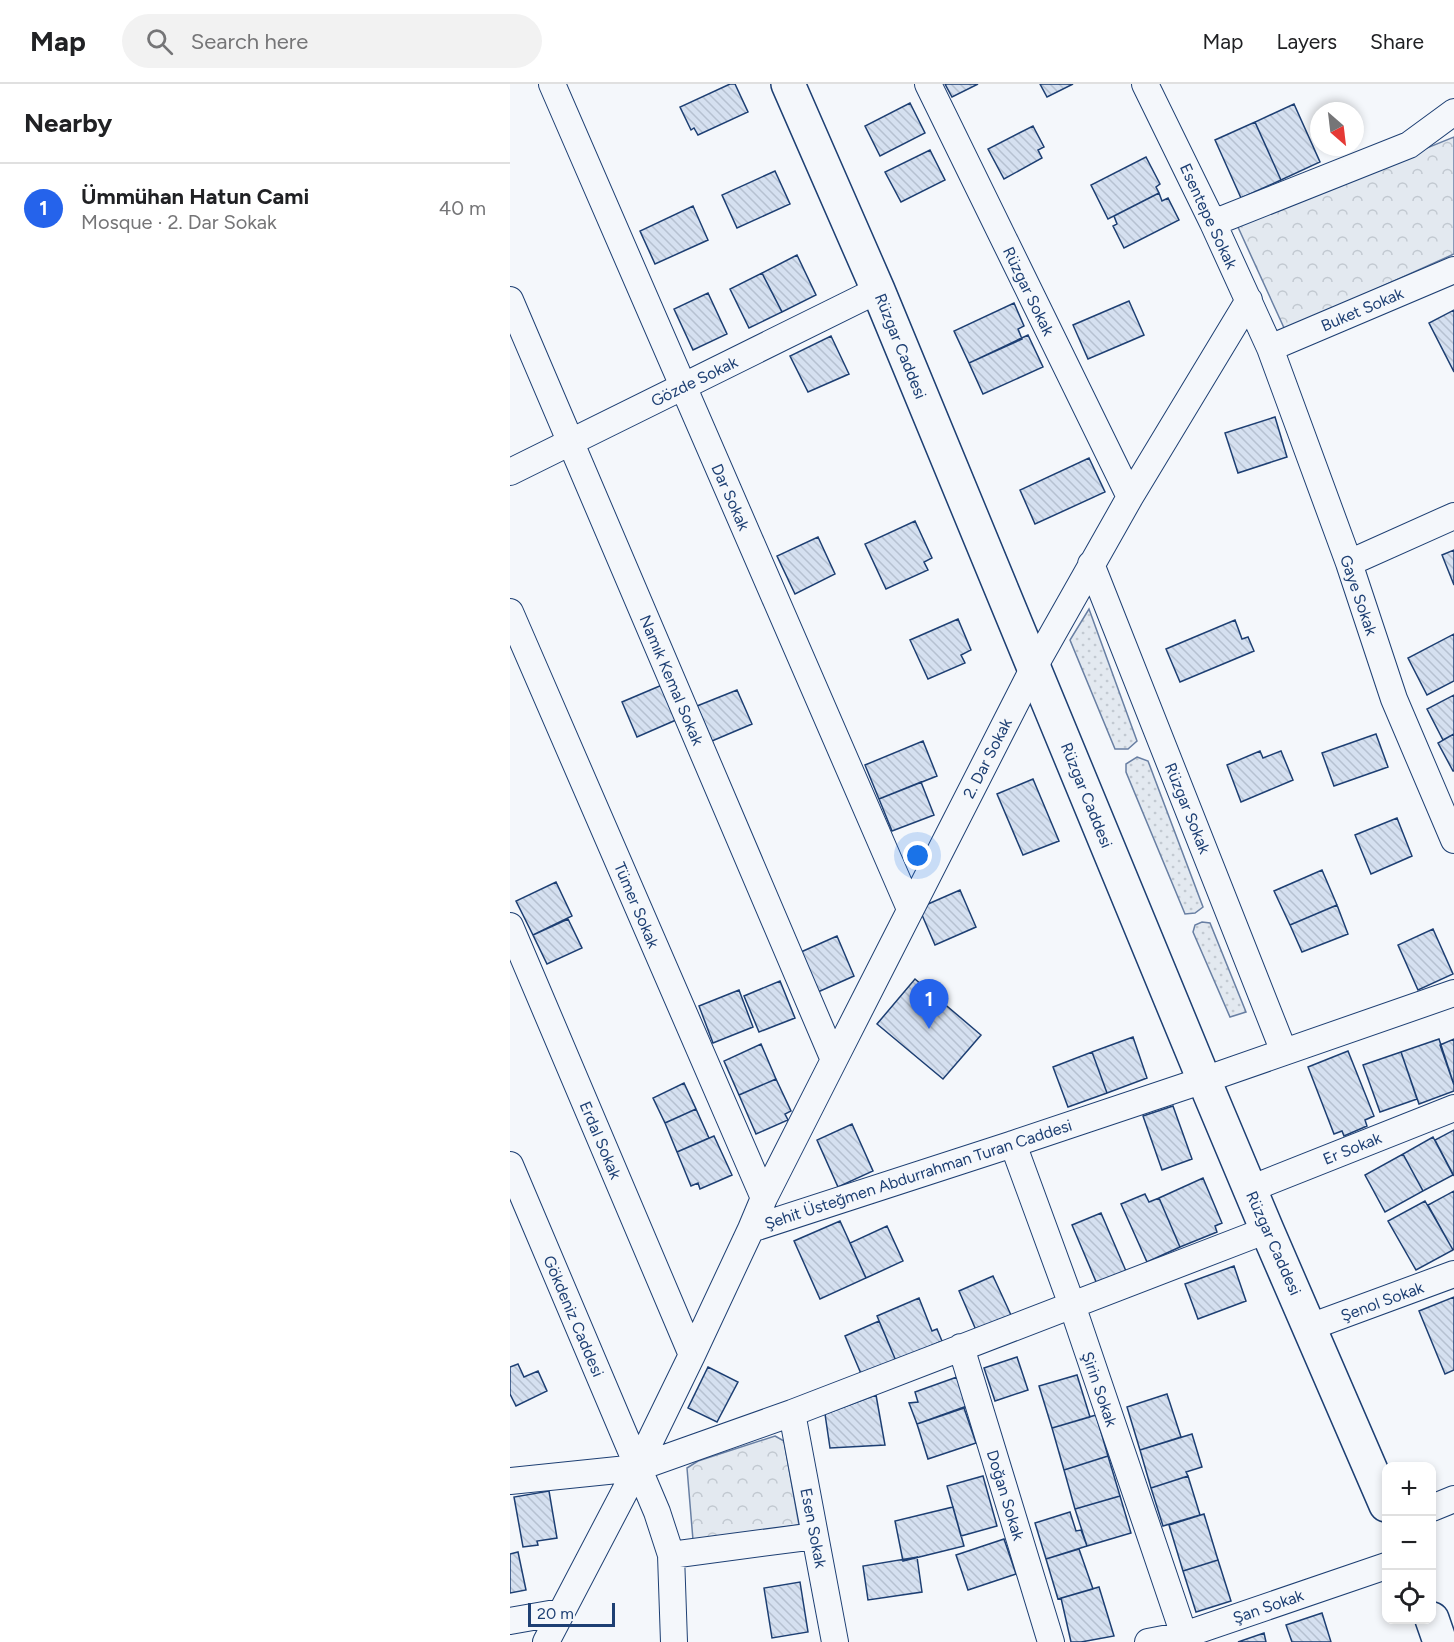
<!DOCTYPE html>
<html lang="en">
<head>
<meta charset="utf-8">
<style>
  :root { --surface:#fff; --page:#f2f2f2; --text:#202124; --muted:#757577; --line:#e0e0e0; --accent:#2563eb }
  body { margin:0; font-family:Figtree,sans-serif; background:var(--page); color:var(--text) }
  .controls { position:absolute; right:18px; bottom:18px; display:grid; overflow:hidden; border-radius:12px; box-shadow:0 3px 9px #0003 }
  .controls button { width:54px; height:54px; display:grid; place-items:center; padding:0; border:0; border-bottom:2px solid var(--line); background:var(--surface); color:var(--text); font:30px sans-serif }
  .compass { position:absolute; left:800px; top:18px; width:54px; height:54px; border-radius:50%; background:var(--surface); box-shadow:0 3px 9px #0003; rotate:152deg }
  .scale { position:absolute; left:18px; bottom:15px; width:87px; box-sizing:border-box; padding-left:6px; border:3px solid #1d3f73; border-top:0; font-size:16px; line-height:21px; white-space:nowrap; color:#1d3f73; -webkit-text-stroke:4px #f4f7fb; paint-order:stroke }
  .you { position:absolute; left:408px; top:772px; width:21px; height:21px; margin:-15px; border:4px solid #fff; border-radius:50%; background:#1a73e8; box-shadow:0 0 0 9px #1a73e833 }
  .badge { display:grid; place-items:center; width:39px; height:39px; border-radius:50%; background:var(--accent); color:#fff; font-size:20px; font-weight:700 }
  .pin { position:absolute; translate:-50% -50px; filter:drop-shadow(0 2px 3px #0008) }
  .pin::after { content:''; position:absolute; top:32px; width:21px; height:18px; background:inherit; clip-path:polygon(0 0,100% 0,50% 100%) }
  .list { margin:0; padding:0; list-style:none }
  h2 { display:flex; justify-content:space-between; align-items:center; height:78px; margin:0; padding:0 24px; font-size:26px }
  h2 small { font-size:20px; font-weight:400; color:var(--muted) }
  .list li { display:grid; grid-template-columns:39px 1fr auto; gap:18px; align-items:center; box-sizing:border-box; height:90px; padding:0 24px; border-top:2px solid var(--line) }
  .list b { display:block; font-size:22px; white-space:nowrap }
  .list p { margin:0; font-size:20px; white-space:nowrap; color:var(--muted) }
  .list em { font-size:20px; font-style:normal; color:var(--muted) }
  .icon { flex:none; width:33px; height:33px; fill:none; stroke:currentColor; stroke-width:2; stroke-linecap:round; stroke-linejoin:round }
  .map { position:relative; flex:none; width:944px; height:1558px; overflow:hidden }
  header { display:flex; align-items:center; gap:36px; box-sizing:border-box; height:84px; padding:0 30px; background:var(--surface); border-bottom:2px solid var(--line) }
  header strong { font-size:28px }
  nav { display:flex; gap:33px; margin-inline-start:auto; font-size:21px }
  .search { width:420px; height:54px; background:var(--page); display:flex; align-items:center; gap:15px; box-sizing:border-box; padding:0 21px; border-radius:33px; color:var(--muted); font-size:22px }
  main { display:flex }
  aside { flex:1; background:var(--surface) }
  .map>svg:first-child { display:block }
</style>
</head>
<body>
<header>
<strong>Map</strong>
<div class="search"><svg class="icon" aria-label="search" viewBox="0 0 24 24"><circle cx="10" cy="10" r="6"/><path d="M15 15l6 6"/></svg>Search here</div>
<nav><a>Map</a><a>Layers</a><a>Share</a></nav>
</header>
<main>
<aside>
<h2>Nearby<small></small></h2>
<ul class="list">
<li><span class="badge">1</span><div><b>Ümmühan Hatun Cami</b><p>Mosque · 2. Dar Sokak</p></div><em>40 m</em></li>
</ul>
</aside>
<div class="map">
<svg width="944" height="1558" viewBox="0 0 944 1558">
  <defs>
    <pattern id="grass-dots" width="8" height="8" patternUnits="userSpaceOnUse" patternTransform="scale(1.5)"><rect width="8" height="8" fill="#e3e9f0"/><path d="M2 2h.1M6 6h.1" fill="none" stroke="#c2c9d1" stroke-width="1.8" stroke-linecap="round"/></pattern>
    <pattern id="park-crowns" width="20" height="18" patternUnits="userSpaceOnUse" patternTransform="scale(1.5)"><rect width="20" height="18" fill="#e3e9f0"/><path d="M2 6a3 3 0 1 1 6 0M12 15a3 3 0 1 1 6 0" fill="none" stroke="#c2c9d1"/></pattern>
    <pattern id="building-back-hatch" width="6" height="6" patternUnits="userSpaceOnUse" patternTransform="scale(1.5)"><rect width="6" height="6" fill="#d5e0f0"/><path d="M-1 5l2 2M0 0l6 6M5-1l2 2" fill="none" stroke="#b6c1d1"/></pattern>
  </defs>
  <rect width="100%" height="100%" fill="#f4f7fb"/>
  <path fill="url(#grass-dots)" stroke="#687fa3" stroke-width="1.5" d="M579,525L627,657L618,665H605L560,556Z
    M627,673L638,677L693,823L685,829L675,830L616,688V680Z
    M692,838L700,839L736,928L720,933L683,848L685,841Z"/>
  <path fill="url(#park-crowns)" stroke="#687fa3" stroke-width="1.5" d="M944,53V170L775,246L727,141Z
    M265,1352L274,1357L289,1441L183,1456L177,1384L188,1377Z"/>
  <path fill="url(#building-back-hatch)" stroke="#1d3f73" stroke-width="1.5" d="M220,0H225L238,28L188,51L184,44L181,46L170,23Z
    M435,0H468L442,13Z
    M530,0H563L537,13Z
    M400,19L415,49L370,72L355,42Z
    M784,20L810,78L771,96L745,38Z
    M745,38L771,96L731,114L705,56Z
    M523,42L534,63L528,66L532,74L494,95L478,65Z
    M420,66L435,96L391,118L375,88Z
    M636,73L650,100L646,103L649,109L598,135L581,101Z
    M265,87L280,120L227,144L212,111Z
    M649,109L652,117L658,114L669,136L614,164L603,142L607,140L604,132Z
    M183,122L198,156L145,180L130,147Z
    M287,171L306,211L272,228L252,189Z
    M252,189L272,228L239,244L220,205Z
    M198,209L217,250L183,266L164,225Z
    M619,217L634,251L578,275L563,241Z
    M504,219L514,242L508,245L512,255L459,279L444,247Z
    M944,226V288L919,239Z
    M518,251L533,283L473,310L459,279Z
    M321,252L339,290L298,308L280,272Z
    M765,333L777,373L728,389L715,349Z
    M579,374L595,408L525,440L510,406Z
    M405,437L422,474L414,478L418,486L376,505L355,460Z
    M308,453L325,490L285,510L267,472Z
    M944,466V501L932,471Z
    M448,535L461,566L451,571L455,579L418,595L400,556Z
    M725,536L732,555L738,553L744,567L670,598L656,565Z
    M944,550V597L917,611L898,574Z
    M152,601L166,636L127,653L112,618Z
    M227,606L242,640L202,657L187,622Z
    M944,611V650L933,656L917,625Z
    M866,650L878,683L824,702L812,669Z
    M944,650V687H943L928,659Z
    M413,657L427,692L369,715L355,681Z
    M750,667L753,674L771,667L783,696L731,718L717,681Z
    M523,695L549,757L513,771L487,710Z
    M411,698L424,731L382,747L369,715Z
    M887,734L902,772L861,790L845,751Z
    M812,786L827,821L780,841L764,807Z
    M46,798L62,832L23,851L6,817Z
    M450,806L466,843L425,861L409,824Z
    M827,821L838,850L792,868L780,841Z
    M58,835L72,864L37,880L23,851Z
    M923,845L943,890L908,906L888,861Z
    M327,852L344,892L308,908L291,868Z
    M405,895L471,951L433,995L367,940Z
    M270,897L285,934L249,948L234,912Z
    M229,906L243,943L203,959L189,922Z
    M623,953L637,994L597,1009L582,968Z
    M929,955L944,1001V1007L909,1020L891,968Z
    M944,955V1001L930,961Z
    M251,960L266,995L229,1011L214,977Z
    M838,967L864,1032L855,1036L857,1042L834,1052L832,1047L824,1050L798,983Z
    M582,968L597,1009L558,1023L543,983Z
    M891,968L907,1015L870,1028L853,981Z
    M266,995L281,1027L275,1030L278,1036L246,1050L229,1011Z
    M174,999L186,1025L155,1039L143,1014Z
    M663,1022L682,1075L652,1086L633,1032Z
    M186,1025L199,1054L167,1068L155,1039Z
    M342,1040L363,1087L328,1103L307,1056Z
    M944,1046V1092L925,1056Z
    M204,1052L222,1091L190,1105L188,1099L181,1102L167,1068Z
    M923,1053L943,1091L913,1107L893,1070Z
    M893,1070L913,1107L875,1128L855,1091Z
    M693,1094L712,1139L705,1142L707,1148L670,1163L649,1114Z
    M944,1107V1165L943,1166L918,1121Z
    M635,1110L639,1118L649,1114L670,1163L637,1178L611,1120Z
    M915,1117L943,1166L906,1186L878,1137Z
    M591,1129L616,1187L587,1200L562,1141Z
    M330,1137L356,1194L310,1215L284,1157Z
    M377,1142L393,1177L356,1194L340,1159Z
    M724,1182L736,1217L688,1235L675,1200Z
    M483,1192L501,1231L466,1246L449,1207Z
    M944,1213V1286L935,1290L909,1227Z
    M409,1214L422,1247L427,1245L432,1257L386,1277L367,1232Z
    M369,1237L386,1277L352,1292L335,1252Z
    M507,1273L518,1306L485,1317L474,1284Z
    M8,1280L14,1293L28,1287L37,1307L6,1322L0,1310V1283Z
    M198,1283L228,1298L207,1338L178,1324Z
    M567,1291L580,1333L542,1344L529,1302Z
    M447,1293L457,1322L407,1340L399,1319L408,1318L405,1308Z
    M657,1310L671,1353L630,1366L617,1323Z
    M366,1311L375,1361L320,1364L315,1330Z
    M454,1324L466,1359L418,1375L407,1340Z
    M586,1331L598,1372L554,1386L542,1344Z
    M682,1350L692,1383L676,1388L678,1392L641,1404L630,1366Z
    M598,1372L610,1412L565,1425L554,1386Z
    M473,1392L487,1442L451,1452L437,1402Z
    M678,1392L690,1431L653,1442L641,1404Z
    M39,1407L47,1454L27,1457L28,1461L13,1463L4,1413Z
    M610,1412L621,1449L577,1462L565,1425Z
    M443,1423L454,1462L393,1477L385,1437Z
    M560,1428L566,1447L571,1446L577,1462L536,1475L525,1439Z
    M694,1430L708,1476L673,1487L659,1441Z
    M494,1455L506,1490L458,1506L446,1471Z
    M569,1465L583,1505L548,1515L536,1475Z
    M8,1468L16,1506L0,1509V1470Z
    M407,1473L412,1508L358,1516L353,1482Z
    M708,1476L721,1517L686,1528L673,1487Z
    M290,1498L298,1548L262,1554L254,1504Z
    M589,1503L604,1552L571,1558H561L551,1514Z
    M812,1529L821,1558H782L776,1541Z
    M754,1549L756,1558H728Z"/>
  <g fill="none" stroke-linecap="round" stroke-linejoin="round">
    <g stroke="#1d3f73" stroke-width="28">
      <path id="street" d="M42,0L400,825
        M418,0L620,413
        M635,0L703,139L760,264L839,479L884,615L944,756
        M703,139L899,61L944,28
        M0,216L324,976
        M760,264L944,186
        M0,388L368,206
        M839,479L944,432
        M581,480L774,968
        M0,528L254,1114
        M0,842L182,1271
        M503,1060L562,1221L674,1551
        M0,1081L147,1428L161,1471L164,1558
        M740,1105L944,1024
        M241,1145L254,1114L324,976L524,583L620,413L739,216
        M800,1243L944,1190
        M451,1263L541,1558
        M282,1329L325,1558
        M0,1397L127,1384L282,1329L757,1146
        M922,1424L944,1415
        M161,1471L305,1452
        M0,1537L51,1528
        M36,1558L127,1384L182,1271L241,1145L503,1060L694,996L944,909
        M638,1558L674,1551L876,1482"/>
    </g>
    <g stroke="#1d3f73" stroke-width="36">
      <path id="secondary" d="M278,0L368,206L694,996L757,1146L876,1421
        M922,1535L930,1558"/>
    </g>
    <use href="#street" stroke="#f4f7fb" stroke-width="26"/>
    <use href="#secondary" stroke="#f4f7fb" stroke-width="33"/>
  </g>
  <g text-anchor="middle" stroke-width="4.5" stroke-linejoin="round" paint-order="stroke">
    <g font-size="16" fill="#1d3f73" stroke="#f4f7fb">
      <text transform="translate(699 132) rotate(65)" y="6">Esentepe Sokak</text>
      <text transform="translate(519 207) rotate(64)" y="6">Rüzgar Sokak</text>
      <text transform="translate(852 225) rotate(-23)" y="6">Buket Sokak</text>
      <text transform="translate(391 262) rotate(68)" y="6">Rüzgar Caddesi</text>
      <text transform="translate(184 297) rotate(-26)" y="6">Gözde Sokak</text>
      <text transform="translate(221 413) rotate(66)" y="6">Dar Sokak</text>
      <text transform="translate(849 511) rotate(71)" y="6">Gaye Sokak</text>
      <text transform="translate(162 596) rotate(67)" y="6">Namık Kemal Sokak</text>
      <text transform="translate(477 674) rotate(-63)" y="6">2. Dar Sokak</text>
      <text transform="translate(577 711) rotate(68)" y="6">Rüzgar Caddesi</text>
      <text transform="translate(678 724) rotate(68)" y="6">Rüzgar Sokak</text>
      <text transform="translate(127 821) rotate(67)" y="6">Tümer Sokak</text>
      <text transform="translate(91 1056) rotate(67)" y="6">Erdal Sokak</text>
      <text transform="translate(842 1064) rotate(-22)" y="6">Er Sokak</text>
      <text transform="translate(408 1090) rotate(-18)" y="6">Şehit Üsteğmen Abdurrahman Turan Caddesi</text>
      <text transform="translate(764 1159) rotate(66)" y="6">Rüzgar Caddesi</text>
      <text transform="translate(872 1217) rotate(-20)" y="6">Şenol Sokak</text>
      <text transform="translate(64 1232) rotate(67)" y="6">Gökdeniz Caddesi</text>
      <text transform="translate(590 1305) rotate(71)" y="6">Şirin Sokak</text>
      <text transform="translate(496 1411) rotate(73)" y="6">Doğan Sokak</text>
      <text transform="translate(304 1444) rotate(79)" y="6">Esen Sokak</text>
      <text transform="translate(758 1522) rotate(-19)" y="6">Şan Sokak</text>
    </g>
  </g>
</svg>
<div class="controls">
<button>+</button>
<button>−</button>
<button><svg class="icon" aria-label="locate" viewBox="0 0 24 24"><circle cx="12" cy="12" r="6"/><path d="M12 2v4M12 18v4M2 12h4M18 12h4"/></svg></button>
</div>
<svg class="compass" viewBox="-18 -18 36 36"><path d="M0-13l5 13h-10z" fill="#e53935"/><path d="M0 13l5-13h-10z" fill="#757577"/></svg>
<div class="scale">20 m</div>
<div class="you"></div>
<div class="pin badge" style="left:419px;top:945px">1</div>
</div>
</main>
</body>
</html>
